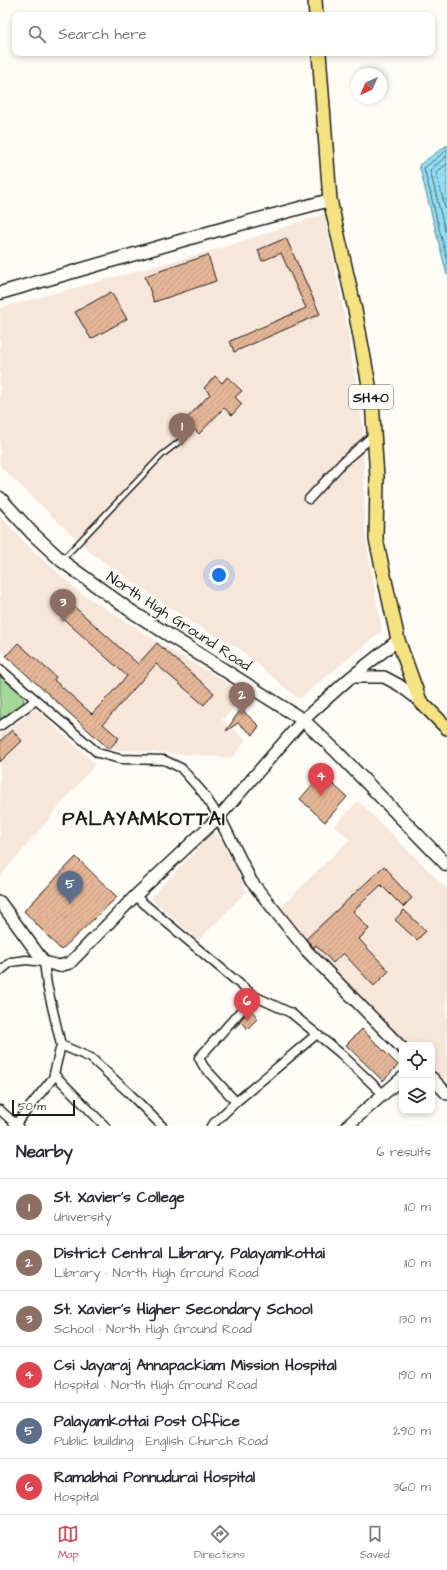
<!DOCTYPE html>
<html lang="en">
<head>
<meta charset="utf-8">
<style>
  :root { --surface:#fff; --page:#f7f7f7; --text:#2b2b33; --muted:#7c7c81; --line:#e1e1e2; --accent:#d1495b }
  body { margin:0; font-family:"Architects Daughter",sans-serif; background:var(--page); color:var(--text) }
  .controls { position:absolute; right:12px; bottom:12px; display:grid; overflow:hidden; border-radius:8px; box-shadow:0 2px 6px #0003 }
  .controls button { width:36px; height:36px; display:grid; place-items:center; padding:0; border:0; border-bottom:1px solid var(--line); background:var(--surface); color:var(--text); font:20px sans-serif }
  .compass { position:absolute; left:351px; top:68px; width:36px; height:36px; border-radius:50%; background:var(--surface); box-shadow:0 2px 6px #0003; rotate:224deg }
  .scale { position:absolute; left:12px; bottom:10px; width:63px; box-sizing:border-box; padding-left:4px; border:2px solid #1c1c1c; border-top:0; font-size:11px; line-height:14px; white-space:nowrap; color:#1c1c1c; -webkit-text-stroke:3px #fdfcf7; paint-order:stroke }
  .you { position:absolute; left:219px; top:575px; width:14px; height:14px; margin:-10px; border:3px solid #fff; border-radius:50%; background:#1a73e8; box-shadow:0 0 0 6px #1a73e833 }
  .badge { display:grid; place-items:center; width:26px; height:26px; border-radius:50%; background:var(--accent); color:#fff; font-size:13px; font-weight:700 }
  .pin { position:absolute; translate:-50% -33px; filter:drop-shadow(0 1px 2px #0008) }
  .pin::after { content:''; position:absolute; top:21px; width:14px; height:12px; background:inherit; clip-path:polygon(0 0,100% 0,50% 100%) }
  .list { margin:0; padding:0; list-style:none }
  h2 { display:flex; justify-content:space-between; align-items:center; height:52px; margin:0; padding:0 16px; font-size:17px }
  h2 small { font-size:13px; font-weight:400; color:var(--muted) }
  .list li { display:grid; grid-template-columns:26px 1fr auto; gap:12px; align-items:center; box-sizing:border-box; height:56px; padding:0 16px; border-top:1px solid var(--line) }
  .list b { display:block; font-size:15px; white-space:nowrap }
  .list p { margin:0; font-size:13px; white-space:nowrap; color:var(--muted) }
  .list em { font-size:13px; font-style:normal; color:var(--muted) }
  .icon { flex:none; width:22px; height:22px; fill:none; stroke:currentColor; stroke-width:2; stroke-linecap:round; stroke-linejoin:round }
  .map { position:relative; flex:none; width:447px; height:1126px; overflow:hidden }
  .search { position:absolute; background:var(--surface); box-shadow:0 2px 6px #0003; left:12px; right:12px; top:12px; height:44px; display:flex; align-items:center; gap:10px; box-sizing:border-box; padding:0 14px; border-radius:8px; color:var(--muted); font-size:15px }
  .sheet { height:388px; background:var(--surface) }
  nav { display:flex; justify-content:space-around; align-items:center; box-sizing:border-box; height:56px; border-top:1px solid var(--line); background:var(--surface); font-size:11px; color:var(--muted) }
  nav a { display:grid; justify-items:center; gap:2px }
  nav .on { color:var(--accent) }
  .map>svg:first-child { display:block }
</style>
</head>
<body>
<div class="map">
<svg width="447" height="1126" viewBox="0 0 447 1126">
  <defs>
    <pattern id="water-ripples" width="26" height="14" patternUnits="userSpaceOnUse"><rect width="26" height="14" fill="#91ddf2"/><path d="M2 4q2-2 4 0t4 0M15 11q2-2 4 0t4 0" fill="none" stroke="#7cbdcf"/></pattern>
    <pattern id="building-hatch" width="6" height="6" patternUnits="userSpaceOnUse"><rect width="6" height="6" fill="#e5b696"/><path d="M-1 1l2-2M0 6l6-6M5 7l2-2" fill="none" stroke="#c49c81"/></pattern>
  </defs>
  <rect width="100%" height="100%" fill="#fdfcf7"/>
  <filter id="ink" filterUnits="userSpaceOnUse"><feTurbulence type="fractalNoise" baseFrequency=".025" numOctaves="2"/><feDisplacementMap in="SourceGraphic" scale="8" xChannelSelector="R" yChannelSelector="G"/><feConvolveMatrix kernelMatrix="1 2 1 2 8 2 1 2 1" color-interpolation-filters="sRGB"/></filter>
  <g filter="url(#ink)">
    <path fill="#f6e7da" d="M324,214L348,334L363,427L365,534L382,631L299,699L241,650L191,622L90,552L0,466V308L218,249Z
      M0,516L32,550L82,594L183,657L247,694L222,720L246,740L232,758L112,749L0,649Z
      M36,709L95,764L0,877V734Z
      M358,801L447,889V1086L432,1071V1045H405L313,954L278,910L350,839L334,826Z
      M214,831L223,843L247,891L198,941L151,898Z"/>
    <path fill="#a4d89b" stroke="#607a5c" d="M0,676L24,696L23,705L0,719Z"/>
    <path fill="url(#water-ripples)" stroke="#62909c" d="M447,145V275L419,165Z"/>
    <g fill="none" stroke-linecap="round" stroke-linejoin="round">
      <path stroke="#4b6972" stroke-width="1" d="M447,150L424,168L447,260
        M447,156L430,170L447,239
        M447,164L436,172L447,215"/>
    </g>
    <path fill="url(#building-hatch)" stroke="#1c1c1c" d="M286,238L320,314L234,352L230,341L306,308L281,253L262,261L258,250Z
      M208,255L216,281L154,302L145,276Z
      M111,292L127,319L91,339L75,312Z
      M215,376L222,383L227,377L242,391L235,397L242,404L232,415L224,408L199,434L185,420L210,394L204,388Z
      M69,602L138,664L157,643L214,693L204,705L156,664L103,724L119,738L109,749L6,656L18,643L56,677L54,680L92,714L127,676L58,614Z
      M241,709L259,726L253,735L238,723L226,731Z
      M12,730L22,741L0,762V741Z
      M322,774L347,797L325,822L300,799Z
      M76,857L117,897L61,950L24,911Z
      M384,866L392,875L391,876L412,898L403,907L381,885L353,911L369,929L359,939L389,971L374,986L343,953L333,963L316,945L314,948L306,939Z
      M404,910L426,931L417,940L395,920Z
      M250,1009L258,1018L247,1029L241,1022L234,1028Z
      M362,1029L398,1065L383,1081L346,1045Z"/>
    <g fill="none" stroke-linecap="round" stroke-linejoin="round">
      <g stroke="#1c1c1c" stroke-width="7">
        <path id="service" d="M62,560L162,455L184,438"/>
      </g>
      <g stroke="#1c1c1c" stroke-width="11">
        <path id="minor" d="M309,499L344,461L374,435
          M0,669L98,753L120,759L164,760L181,768L203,793L219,817
          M0,726L36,700
          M135,896L254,996L291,1013L340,1053L383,1094
          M0,971L11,962L26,960L44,962L47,985L61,1045L53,1078L14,1126
          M61,1045L91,1058L128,1092L162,1126
          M54,1074L105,1126
          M236,1102L204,1067L199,1058L254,996
          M0,1110L18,1126
          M211,1126L236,1102L317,1034"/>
      </g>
      <g stroke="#1c1c1c" stroke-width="14">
        <path id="tertiary" d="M351,677H384L399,685L420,701
          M219,817L251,881L307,951L402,1048
          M0,902L44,962L59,966L70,963L135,896L219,817L303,720L351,677L398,640
          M432,1078L447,1094
          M347,1126L402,1078"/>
      </g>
      <g stroke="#1c1c1c" stroke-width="15">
        <path id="secondary" d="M0,293L218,230L330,200
          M0,498L32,533L62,561L131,611L303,720L335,750L447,865"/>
      </g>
      <g stroke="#1c1c1c" stroke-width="16">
        <path id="primary" d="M315,0L316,15
          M319,53L330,200L355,310L372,401L377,478L376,539L398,640L420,701L447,728"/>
      </g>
      <use href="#service" stroke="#fdfcf7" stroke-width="4"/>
      <use href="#minor" stroke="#fdfcf7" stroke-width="8"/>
      <use href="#tertiary" stroke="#fdfcf7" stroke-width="11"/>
      <use href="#secondary" stroke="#fdfcf7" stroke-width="12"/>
      <use href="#primary" stroke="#f5e382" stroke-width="13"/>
    </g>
  </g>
  <g text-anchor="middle" stroke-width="3" stroke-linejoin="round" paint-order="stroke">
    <rect fill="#fdfcf7" stroke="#605f5e" stroke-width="1" x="349" y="385" width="44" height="24" rx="3"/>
    <g font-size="14" font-weight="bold" fill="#1c1c1c">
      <text x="371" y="402">SH40</text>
    </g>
    <g font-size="15" fill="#1c1c1c" stroke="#fdfcf7">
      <text transform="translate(179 621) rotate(33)" y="5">North High Ground Road</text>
    </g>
    <g font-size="19" font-weight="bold" letter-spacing="1" fill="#1c1c1c" stroke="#fdfcf7">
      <text x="144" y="825">PALAYAMKOTTAI</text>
    </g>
  </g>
</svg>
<div class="controls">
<button><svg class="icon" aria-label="locate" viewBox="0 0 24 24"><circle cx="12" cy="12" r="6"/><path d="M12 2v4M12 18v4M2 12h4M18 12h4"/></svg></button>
<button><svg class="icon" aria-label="layers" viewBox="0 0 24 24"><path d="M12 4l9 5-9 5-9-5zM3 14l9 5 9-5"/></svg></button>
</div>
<svg class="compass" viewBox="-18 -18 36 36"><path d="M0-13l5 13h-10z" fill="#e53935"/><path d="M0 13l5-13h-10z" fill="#7c7c81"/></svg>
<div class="scale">50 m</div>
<div class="you"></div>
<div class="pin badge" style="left:182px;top:446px;background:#8d6e63">1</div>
<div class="pin badge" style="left:242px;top:715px;background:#8d6e63">2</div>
<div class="pin badge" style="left:63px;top:622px;background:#8d6e63">3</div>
<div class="pin badge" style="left:321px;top:796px;background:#e0444e">4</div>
<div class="pin badge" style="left:70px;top:904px;background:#5c6f8a">5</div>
<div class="pin badge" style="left:247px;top:1021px;background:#e0444e">6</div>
<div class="search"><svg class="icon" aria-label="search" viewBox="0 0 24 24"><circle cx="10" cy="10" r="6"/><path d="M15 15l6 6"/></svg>Search here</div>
</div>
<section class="sheet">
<h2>Nearby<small>6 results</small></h2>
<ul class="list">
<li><span class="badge" style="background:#8d6e63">1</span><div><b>St. Xavier's College</b><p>University</p></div><em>110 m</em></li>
<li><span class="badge" style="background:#8d6e63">2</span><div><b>District Central Library, Palayamkottai</b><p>Library · North High Ground Road</p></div><em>110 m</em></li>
<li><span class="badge" style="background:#8d6e63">3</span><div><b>St. Xavier's Higher Secondary School</b><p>School · North High Ground Road</p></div><em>130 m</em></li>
<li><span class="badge" style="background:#e0444e">4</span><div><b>Csi Jayaraj Annapackiam Mission Hospital</b><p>Hospital · North High Ground Road</p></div><em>190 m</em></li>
<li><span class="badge" style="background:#5c6f8a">5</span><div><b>Palayamkottai Post Office</b><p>Public building · English Church Road</p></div><em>290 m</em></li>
<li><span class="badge" style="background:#e0444e">6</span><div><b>Ramabhai Ponnudurai Hospital</b><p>Hospital</p></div><em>360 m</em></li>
</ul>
</section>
<nav>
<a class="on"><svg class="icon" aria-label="map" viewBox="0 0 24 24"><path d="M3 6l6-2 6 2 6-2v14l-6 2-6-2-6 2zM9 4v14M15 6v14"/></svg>Map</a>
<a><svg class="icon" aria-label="directions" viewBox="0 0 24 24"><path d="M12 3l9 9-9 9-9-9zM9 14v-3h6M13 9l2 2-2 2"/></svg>Directions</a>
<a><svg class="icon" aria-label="saved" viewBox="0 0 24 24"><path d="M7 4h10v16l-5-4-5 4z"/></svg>Saved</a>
</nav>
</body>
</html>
